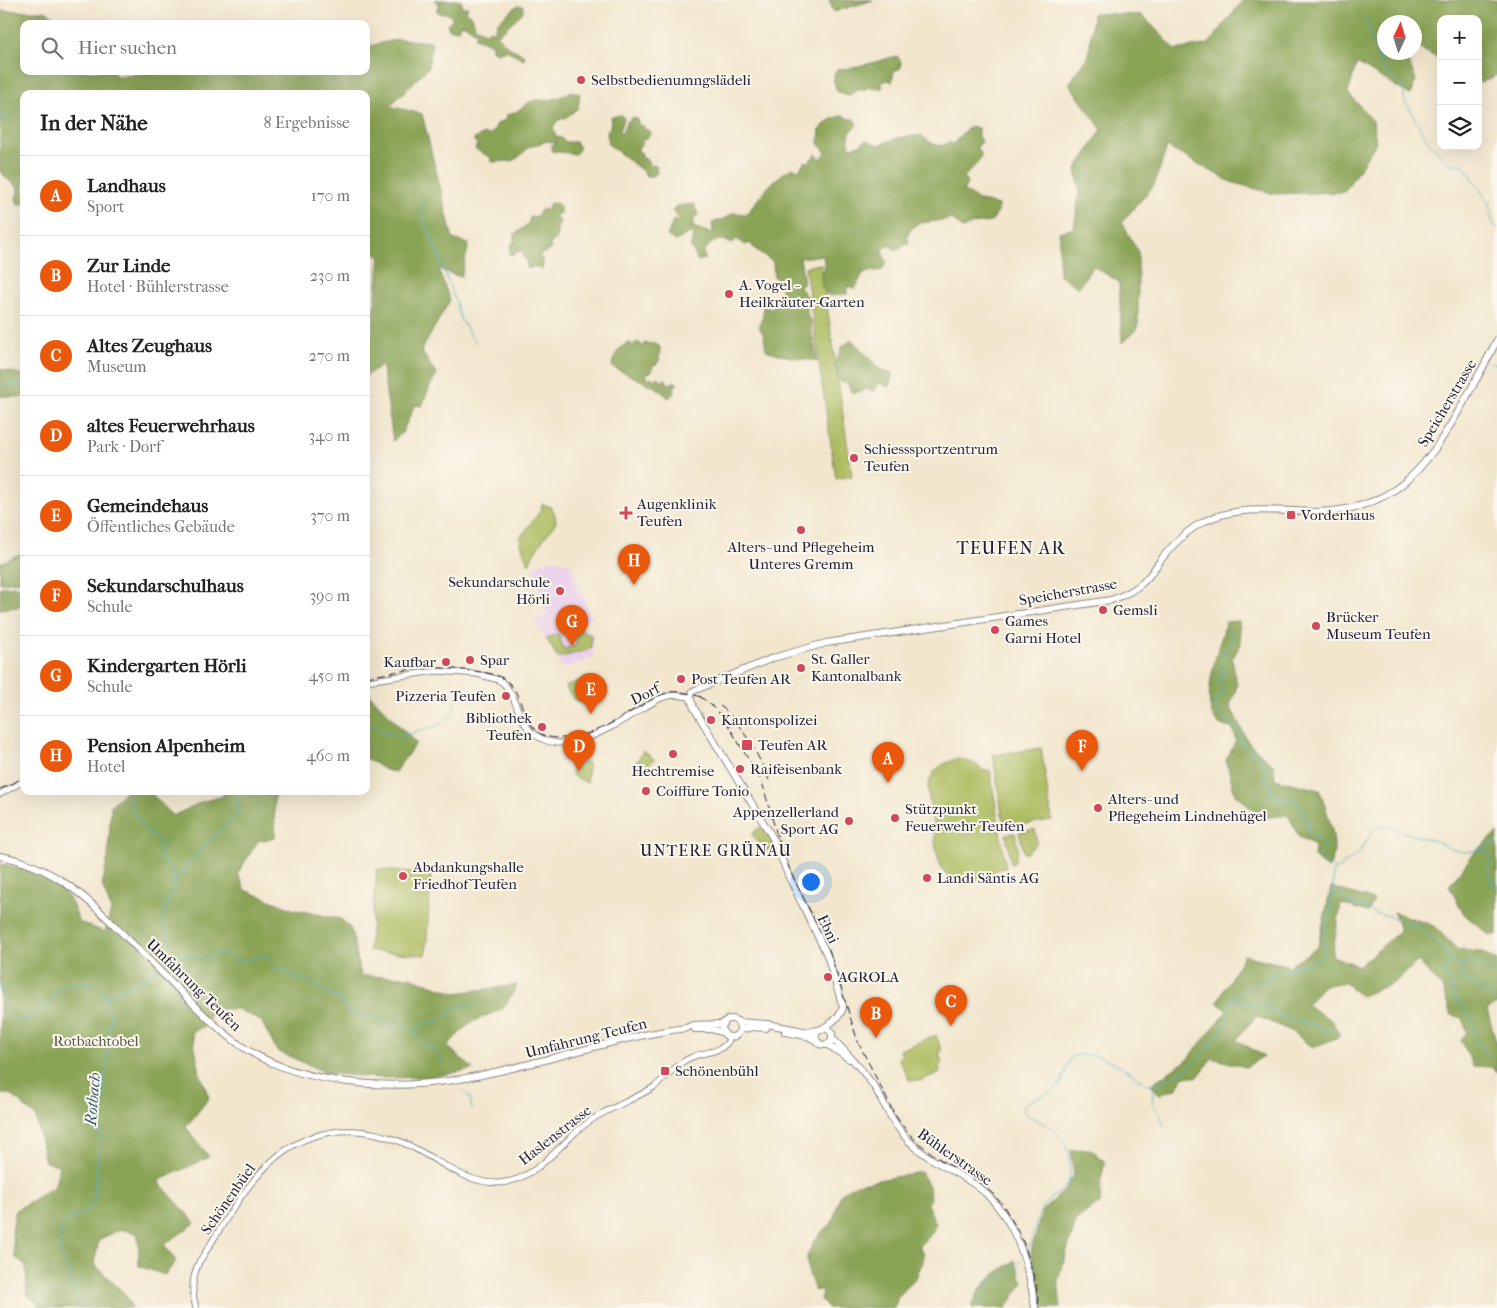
<!DOCTYPE html>
<html lang="de">
<head>
<meta charset="utf-8">
<style>
  :root { --surface:#fff; --page:#f6f6f6; --text:#222; --muted:#767676; --line:#e0e0e0; --accent:#ea580c }
  body { margin:0; font-family:"IM FELL French Canon",serif; background:var(--page); color:var(--text) }
  .controls { position:absolute; right:15px; top:15px; display:grid; overflow:hidden; border-radius:10px; box-shadow:0 5px 20px #0002 }
  .controls button { width:45px; height:45px; display:grid; place-items:center; padding:0; border:0; border-bottom:1px solid var(--line); background:var(--surface); color:var(--text); font:25px sans-serif }
  .compass { position:absolute; left:1377px; top:15px; width:45px; height:45px; border-radius:50%; background:var(--surface); box-shadow:0 5px 20px #0002; rotate:4deg }
  .you { position:absolute; left:810px; top:881px; width:18px; height:18px; margin:-12px; border:4px solid #fff; border-radius:50%; background:#1a73e8; box-shadow:0 0 0 8px #1a73e833 }
  .badge { display:grid; place-items:center; width:32px; height:32px; border-radius:50%; background:var(--accent); color:#fff; font-size:16px; font-weight:700 }
  .pin { position:absolute; translate:-50% -41px; filter:drop-shadow(0 1px 2px #0008) }
  .pin::after { content:''; position:absolute; top:26px; width:18px; height:15px; background:inherit; clip-path:polygon(0 0,100% 0,50% 100%) }
  .list { margin:0; padding:0; list-style:none }
  h2 { display:flex; justify-content:space-between; align-items:center; height:65px; margin:0; padding:0 20px; font-size:21px }
  h2 small { font-size:16px; font-weight:400; color:var(--muted) }
  .list li { display:grid; grid-template-columns:32px 1fr auto; gap:15px; align-items:center; box-sizing:border-box; height:80px; padding:0 20px; border-top:1px solid var(--line) }
  .list b { display:block; font-size:19px; white-space:nowrap }
  .list p { margin:0; font-size:16px; white-space:nowrap; color:var(--muted) }
  .list em { font-size:16px; font-style:normal; color:var(--muted) }
  .icon { flex:none; width:28px; height:28px; fill:none; stroke:currentColor; stroke-width:2; stroke-linecap:round; stroke-linejoin:round }
  .map { position:relative; flex:none; width:1497px; height:1308px; overflow:hidden }
  .search { position:absolute; background:var(--surface); box-shadow:0 5px 20px #0002; left:20px; top:20px; width:350px; height:55px; display:flex; align-items:center; gap:12px; box-sizing:border-box; padding:0 18px; border-radius:10px; color:var(--muted); font-size:19px }
  .panel { position:absolute; background:var(--surface); box-shadow:0 5px 20px #0002; left:20px; top:90px; width:350px; height:705px; border-radius:10px }
  .map>svg:first-child { display:block }
</style>
</head>
<body>
<div class="map">
<svg width="1497" height="1308" viewBox="0 0 1497 1308">
  <rect width="100%" height="100%" fill="#fbf7ec"/>
  <filter id="ink" filterUnits="userSpaceOnUse"><feTurbulence type="fractalNoise" baseFrequency=".02" numOctaves="2"/><feDisplacementMap in="SourceGraphic" scale="10" xChannelSelector="R" yChannelSelector="G"/><feConvolveMatrix kernelMatrix="1 2 1 2 8 2 1 2 1" color-interpolation-filters="sRGB"/></filter>
  <filter id="wash" filterUnits="userSpaceOnUse"><feTurbulence type="fractalNoise" baseFrequency=".0096" numOctaves="4" result="noise"/><feDisplacementMap in="SourceGraphic" scale="20" xChannelSelector="R" yChannelSelector="G"/><feGaussianBlur stdDeviation="1.12" result="paint"/><feColorMatrix in="noise" values="0 0 0 0 0 0 0 0 0 0 0 0 0 0 0 0 0 1.4 0 .05"/><feComposite in="paint" operator="in"/></filter>
  <g filter="url(#wash)">
    <rect width="100%" height="100%" fill="#f2e6cd"/>
    <path fill="#ebd1eb" d="M553,558L571,565L591,617L580,627L592,634L594,657L564,669L534,619L546,615L533,566Z"/>
    <path fill="#acbb5e" stroke="#676e4c" d="M821,264L852,476L836,479L805,267Z
      M542,504C553,506 555,512 556,522L535,551L529,564L519,539L541,510Z
      M579,629L591,635V649L558,658L546,638L558,634L564,649L577,645L574,631Z
      M587,677L597,681L596,697L588,698V702L574,700L565,687Z
      M1041,748L1052,820L1004,827L993,755Z
      M643,751L654,759L644,771L637,766L636,763Z
      M955,759C967,760 974,762 984,771L990,770L1006,868L996,870C981,888 950,889 940,864C935,852 935,836 933,823C932,812 928,800 928,788C928,784 931,778 933,774C938,766 946,763 955,759Z
      M571,762L588,763L587,783L572,775Z
      M760,827L764,828L774,846L765,852L752,834Z
      M1035,829L1037,843L1027,853H1024L1019,832Z
      M1015,833L1018,850L1014,863L1011,864L1006,834Z
      M377,869L431,875L426,955L369,951Z
      M936,1035L942,1051L939,1053L942,1063L939,1066L940,1072L920,1081L909,1080L898,1058L902,1056L900,1050Z"/>
    <path fill="#89a355" stroke="#566248" d="M434,0H460L462,2L461,7H468L465,12L472,16L476,28L486,32L490,30L494,32C495,21 509,13 517,6H523V12L497,36L501,39V44L504,42L510,48L525,55L524,59L506,50L497,53L492,50V44L474,38L477,33L463,23L459,25L458,30L449,29L447,24L452,20V17L446,13L440,14L436,10L439,6V3Z
      M829,0H873L834,12Z
      M1243,0H1497V75L1481,83L1478,81V19H1441V60L1415,46L1414,22H1384V52L1404,53L1416,80L1410,95L1357,63L1348,93L1373,121L1376,143L1344,192L1275,194L1231,182L1167,147L1154,185L1122,222L1138,252V328L1122,343L1119,282L1093,266L1078,288L1059,274V232L1074,228L1080,189L1076,169L1102,130L1069,84L1089,55L1093,13L1142,15L1176,50L1209,44Z
      M0,11H47L62,24H24V71H114L115,76L167,71H366V47L398,39L432,42L428,68L390,106L422,114L453,239L469,244L461,277L438,269L450,300L421,351L437,375L430,386L422,406L415,405L402,433L393,441L382,364L366,376V340L372,335L380,255L366,250V94H24V204H18L16,198L18,192V187L7,179L0,171Z
      M897,56L901,62V68L894,71L892,82L888,80L881,83L883,86L881,89L875,87L873,89L867,86L866,89L862,90L859,89L848,96L837,91C834,82 831,77 837,69L853,68Z
      M571,91L580,94L578,108L565,118L558,120L553,127L556,137L561,138L566,142H575L580,148L575,154C567,152 560,153 552,151L551,146L557,143L547,141L529,147L519,157L512,161L492,162L490,157L475,149L477,144L473,140L483,134L491,135L497,124L505,120L506,115C523,113 527,95 547,101C556,97 563,98 571,91Z
      M622,115L624,119L619,133L621,134L627,122L633,117L637,119L639,126L643,125L644,129L649,130L650,135L641,142V145L638,148L639,152L642,153V159L645,158L651,166L656,165L657,173L653,176H646L644,172L608,144L607,131L610,128L611,117Z
      M843,115L849,119H854L857,125C849,132 847,136 850,147L860,145L866,140L878,145L898,138L921,135C930,142 938,150 949,142L953,145L963,132L971,126L978,128V137L982,142L977,147L981,153L980,160L964,177L967,183L963,192C973,194 971,197 978,200C983,202 992,203 998,205V212L991,222L971,224L963,229L952,219L919,223L914,226L907,235L909,243L896,250L888,245L883,249V255L887,262L882,270L863,273L855,289L847,286V294L829,296L822,287L821,272L825,269L823,255L800,258L804,283L800,287L807,298V314L811,322V329L817,361L785,356L766,350L764,336L759,326L763,316V306L773,310V299L781,293V282L774,277L773,262L755,249L750,243L745,245L737,239L731,244C720,235 712,242 704,251L705,259L698,261L691,247L693,234L689,233L676,241L667,236L674,219L681,220L672,211L676,206L694,204L698,215L694,219L693,227L711,233L713,231L712,223L726,218L733,213L747,214C762,194 770,181 792,168L799,170L804,162H809L816,154L820,159L826,153L819,144L820,129L830,120Z
      M556,203L560,206V213L554,217L560,220L557,230V238L550,244L551,249L539,256L543,262L542,270L534,266L531,268H527V260L523,257V253L519,251L513,255L509,254L511,245L514,241V235L528,224L530,217L537,216L541,210L549,209V204Z
      M852,340L881,370L893,373L889,387L880,383L874,391L864,388L863,391L852,393L847,383L841,382L836,374L837,369L834,367L842,347Z
      M630,342L633,347L635,343H640L644,347V343L656,344L660,347V356H657L660,359L657,364L653,365L652,371L646,374L648,379L652,377L653,380L659,377L661,382L663,380L666,379L667,383L671,384L674,381L678,384L673,389L674,393L669,398L657,388L612,367C613,356 619,346 630,342Z
      M0,369L24,375L23,397L0,396Z
      M24,552V580L0,583V563Z
      M24,586V606L0,609V587Z
      M1239,621L1241,644L1232,659L1237,686L1230,706L1248,742L1274,766L1275,779L1320,790C1326,813 1343,847 1328,869L1314,857L1315,845L1299,837L1288,815L1262,818L1235,794L1226,760L1236,741L1233,729C1229,727 1221,726 1218,723C1197,703 1220,646 1226,622Z
      M366,691L416,743L395,772L385,770L366,758Z
      M126,791H149L173,816L201,802L223,796L224,791H274L275,838L258,841L238,873L245,890L292,909L341,919L351,929L361,976L409,977L455,993L517,985L504,1008L470,1023L447,1046L473,1069L432,1077L381,1078L327,1073L277,1051L261,1021L237,1009H212L205,1026L192,1032L200,1073L209,1098L186,1127L209,1157L158,1181L195,1223L164,1245L176,1261L165,1275L139,1266L138,1234L120,1229L99,1240L94,1264L125,1294L132,1308H41L27,1294L26,1265L15,1257L12,1233L15,1211L55,1186L59,1165L45,1162L36,1117L11,1094H0V864C19,866 52,878 65,893C72,900 75,913 79,922L105,932L111,910L102,885L108,858L111,805Z
      M1497,833V935H1489L1464,914L1449,886L1474,853Z
      M1331,887L1374,900L1368,912L1341,904L1332,956L1359,966L1400,931L1394,912L1434,926L1458,950L1482,952L1497,961V1004L1487,1010L1497,1045V1072L1491,1067L1473,1066L1461,1040L1467,1032L1462,1018L1451,1015L1442,987L1418,961L1394,983L1361,996L1344,982L1323,986L1307,1005L1332,1021L1340,1036L1312,1048L1294,1032L1256,1016L1236,1040L1264,1056L1246,1067L1212,1058L1198,1077L1183,1076L1176,1089L1159,1094L1151,1084L1186,1061L1227,1011L1217,1002L1244,955L1289,966L1318,947Z
      M1091,1149L1105,1162L1101,1179L1100,1203L1077,1219L1058,1280L1061,1308H1043L1031,1252L1042,1211L1064,1191L1074,1175L1071,1150Z
      M921,1172L929,1186L930,1201L927,1204L936,1224L932,1233L919,1246L924,1255L917,1276L898,1297L894,1308H828L820,1300L823,1289L815,1291L808,1271L807,1257L815,1239L832,1223L841,1193L857,1184Z
      M1015,1260L1023,1283L1006,1308H972C980,1281 994,1275 1015,1260Z"/>
    <g fill="none" stroke-linecap="round" stroke-linejoin="round">
      <path stroke="#47afc6" stroke-width="1" d="M1365,16L1381,66L1403,88L1405,102L1428,141L1448,163L1463,165L1470,174L1489,203L1493,225L1497,227
        M0,116L11,117
        M422,200L421,214L435,246L456,303L460,318L475,342
        M1491,362L1497,365
        M0,386C7,383 16,385 24,383
        M1228,628L1233,641L1223,651L1224,663L1220,668L1225,673L1217,679L1225,693L1214,701C1216,716 1224,718 1237,726L1244,747L1260,756L1263,765L1269,768L1264,780L1271,787L1270,793L1277,795V799L1296,800L1308,823L1307,829L1313,837H1319L1325,846L1320,857L1335,870
        M366,721C374,726 385,733 394,735C410,738 412,731 424,729C440,727 454,719 455,701
        M133,791L130,802L136,819L141,822L150,834L159,841L160,845V858L173,873L174,881
        M1482,850L1491,854L1488,871L1491,875V883L1497,886
        M1333,894H1341L1346,900L1357,906H1364L1376,914L1389,916L1409,925H1416L1442,947L1450,960L1443,970L1446,978L1452,985L1451,988L1457,1002L1472,1018L1475,1039L1487,1054L1497,1060
        M169,955C182,953 193,953 205,959C209,957 215,953 220,953C229,954 234,962 243,961C252,960 259,954 267,955L278,970L287,971L296,979L308,980L331,995L339,998L348,1011L356,1014H371L385,1023L395,1027L408,1026L415,1032C429,1016 426,1027 439,1020C458,1010 452,1003 479,1004
        M1450,960L1459,965L1463,978L1493,996
        M158,964L169,955V941L163,921L166,902L174,890V881L199,851L240,812L237,802L241,791
        M1459,965L1469,962L1478,963L1483,968L1497,972
        M0,983C7,1000 0,1006 14,1021L29,1018L51,1001L63,986L82,981L90,982L104,995L111,1014L94,1203L86,1211L65,1222C63,1227 59,1234 59,1240C60,1264 78,1285 79,1308
        M104,995C123,990 141,985 154,969
        M1231,999L1265,1006L1269,1011L1298,1022H1304L1331,1032
        M415,1032L424,1045L434,1049L443,1063
        M1154,1086L1152,1103L1159,1112L1164,1126
        M462,1090L470,1098L472,1109
        M1025,1256C1033,1241 1034,1223 1042,1208C1048,1198 1060,1194 1067,1184C1070,1179 1071,1172 1070,1166C1070,1134 1050,1127 1025,1114L1023,1106C1032,1097 1048,1096 1057,1088C1065,1080 1065,1068 1070,1059C1073,1056 1076,1055 1081,1055C1107,1053 1127,1071 1147,1084H1159L1192,1066L1203,1054L1221,1031L1228,1014L1230,999L1235,994L1277,973L1314,961L1323,955L1325,926L1330,915L1333,894V874L1335,870L1359,853L1372,832L1380,826L1388,825L1399,831L1435,841L1453,850L1465,852L1482,850L1497,841
        M978,1308L988,1282L1007,1276L1021,1261"/>
    </g>
  </g>
  <g filter="url(#ink)">
    <g fill="none" stroke-linecap="round" stroke-linejoin="round">
      <g stroke="#8a8484" stroke-width="7">
        <path id="minor" d="M366,681L436,671L477,674L499,680
          M501,681C516,694 516,714 528,728C564,769 627,715 661,698L673,695L690,697
          M0,794L24,781
          M196,1308C191,1291 192,1278 199,1262C219,1232 236,1199 261,1172C302,1126 358,1120 412,1147C440,1161 465,1183 498,1183C530,1182 551,1155 573,1135C582,1126 592,1119 603,1113C620,1104 638,1097 654,1087C668,1077 676,1063 692,1057C706,1051 725,1053 730,1037"/>
      </g>
      <g stroke="#8a8484" stroke-width="8">
        <path id="major" d="M499,680L501,681
          M0,856C51,865 87,897 122,933C142,953 162,973 182,993C203,1014 224,1035 249,1051C279,1069 314,1078 348,1082C469,1098 570,1043 686,1028L693,1025L724,1024
          M722 1028a9 9 0 1 1 18 0a9 9 0 1 1-18 0Z
          M738,1022L767,1024L809,1032L826,1028L832,1033V1041L825,1045L819,1044L815,1037L817,1031
          M823,1028C831,1023 841,1017 843,1007L827,955L789,877L774,840L694,708L690,697L693,691L773,658L826,643L1111,600C1122,596 1132,592 1141,584C1149,578 1154,569 1160,561C1172,545 1187,530 1205,521C1240,505 1277,511 1313,512C1393,512 1425,470 1461,407C1473,385 1486,363 1497,340
          M695,1029H711L724,1033
          M740,1030L752,1027L766,1028
          M785,1032L807,1036L816,1040
          M833,1039C848,1054 863,1070 875,1088C885,1106 894,1125 908,1140C927,1160 952,1169 974,1184C1013,1211 1029,1263 1035,1308
          M828,1045L849,1059"/>
      </g>
      <use href="#minor" stroke="#fff" stroke-width="5"/>
      <use href="#major" stroke="#fff" stroke-width="6"/>
      <path stroke="#22223b" stroke-width="1" stroke-dasharray="8 4" stroke-linecap="butt" d="M366,677C386,674 406,669 426,668C441,667 456,669 471,671C482,672 495,673 504,679C529,695 517,738 560,738C591,738 615,721 640,706C650,701 659,694 671,692C682,691 693,694 704,698
        M699,696L710,704L725,720L762,782L776,832L791,873L828,946L858,1042L894,1113L901,1124L916,1141L938,1158L979,1182L993,1194L1003,1205L1019,1232L1026,1249L1036,1285L1039,1308
        M720,706C737,716 762,761 769,780
        M0,789L14,783L24,776"/>
    </g>
  </g>
  <g fill="#d1495b" stroke="#fbf7ec" stroke-width="2">
    <circle cx="581" cy="80" r="5"/>
    <circle cx="729" cy="294" r="5"/>
    <circle cx="854" cy="458" r="5"/>
    <path d="M623.5 505.5h5v5h5v5h-5v5h-5v-5h-5v-5h5z"/>
    <rect x="1286" y="510" width="10" height="10" rx="2.5"/>
    <circle cx="801" cy="530" r="5"/>
    <circle cx="560" cy="591" r="5"/>
    <circle cx="1103" cy="610" r="5"/>
    <circle cx="1316" cy="626" r="5"/>
    <circle cx="995" cy="630" r="5"/>
    <circle cx="470" cy="660" r="5"/>
    <circle cx="446" cy="662" r="5"/>
    <circle cx="801" cy="668" r="5"/>
    <circle cx="681" cy="679" r="5"/>
    <circle cx="506" cy="696" r="5"/>
    <circle cx="711" cy="720" r="5"/>
    <circle cx="542" cy="727" r="5"/>
    <rect x="741" y="739" width="12" height="12" rx="2.5"/>
    <circle cx="673" cy="754" r="5"/>
    <circle cx="740" cy="769" r="5"/>
    <circle cx="646" cy="791" r="5"/>
    <circle cx="1098" cy="808" r="5"/>
    <circle cx="895" cy="818" r="5"/>
    <circle cx="849" cy="821" r="5"/>
    <circle cx="403" cy="876" r="5"/>
    <circle cx="927" cy="878" r="5"/>
    <circle cx="828" cy="977" r="5"/>
    <rect x="660" y="1066" width="10" height="10" rx="2.5"/>
  </g>
  <g text-anchor="middle" stroke-width="4" stroke-linejoin="round" paint-order="stroke">
    <g font-size="15" fill="#22223b" stroke="#fbf7ec" text-anchor="start">
      <text x="591" y="85">Selbstbedienumngslädeli</text>
      <text x="739" y="290">A. Vogel -<tspan x="739" dy="17">Heilkräuter-Garten</tspan></text>
      <text x="864" y="454">Schiesssportzentrum<tspan x="864" dy="17">Teufen</tspan></text>
      <text x="637" y="509">Augenklinik<tspan x="637" dy="17">Teufen</tspan></text>
      <text x="1301" y="520">Vorderhaus</text>
      <text x="801" y="552" text-anchor="middle">Alters- und Pflegeheim<tspan x="801" dy="17">Unteres Gremm</tspan></text>
      <text x="550" y="587" text-anchor="end">Sekundarschule<tspan x="550" dy="17">Hörli</tspan></text>
      <text x="1113" y="615">Gemsli</text>
      <text x="1326" y="622">Brücker<tspan x="1326" dy="17">Museum Teufen</tspan></text>
      <text x="1005" y="626">Games<tspan x="1005" dy="17">Garni Hotel</tspan></text>
      <text x="811" y="664">St. Galler<tspan x="811" dy="17">Kantonalbank</tspan></text>
      <text x="480" y="665">Spar</text>
      <text x="436" y="667" text-anchor="end">Kaufbar</text>
      <text x="691" y="684">Post Teufen AR</text>
      <text x="496" y="701" text-anchor="end">Pizzeria Teufen</text>
      <text x="532" y="723" text-anchor="end">Bibliothek<tspan x="532" dy="17">Teufen</tspan></text>
      <text x="721" y="725">Kantonspolizei</text>
      <text x="758" y="750">Teufen AR</text>
      <text x="750" y="774">Raifeisenbank</text>
      <text x="673" y="776" text-anchor="middle">Hechtremise</text>
      <text x="656" y="796">Coiffure Tonio</text>
      <text x="1108" y="804">Alters- und<tspan x="1108" dy="17">Pflegeheim Lindnehügel</tspan></text>
      <text x="905" y="814">Stützpunkt<tspan x="905" dy="17">Feuerwehr Teufen</tspan></text>
      <text x="839" y="817" text-anchor="end">Appenzellerland<tspan x="839" dy="17">Sport AG</tspan></text>
      <text x="413" y="872">Abdankungshalle<tspan x="413" dy="17">Friedhof Teufen</tspan></text>
      <text x="937" y="883">Landi Säntis AG</text>
      <text x="838" y="982">AGROLA</text>
      <text x="675" y="1076">Schönenbühl</text>
    </g>
    <g font-size="15" fill="#22223b" stroke="#fbf7ec">
      <text transform="translate(1447 403) rotate(-59)" y="5">Speicherstrasse</text>
      <text transform="translate(1068 592) rotate(-10)" y="5">Speicherstrasse</text>
      <text transform="translate(645 694) rotate(-27)" y="5">Dorf</text>
      <text transform="translate(828 929) rotate(64)" y="5">Ebni</text>
      <text transform="translate(194 985) rotate(44)" y="5">Umfahrung Teufen</text>
      <text transform="translate(586 1038) rotate(-14)" y="5">Umfahrung Teufen</text>
      <text transform="translate(555 1135) rotate(-38)" y="5">Haslenstrasse</text>
      <text transform="translate(955 1157) rotate(35)" y="5">Bühlerstrasse</text>
      <text transform="translate(228 1199) rotate(-55)" y="5">Schönenbüel</text>
    </g>
    <g font-size="15" fill="#525847" stroke="#fbf7ec">
      <text x="96" y="1046">Rotbachtobel</text>
    </g>
    <g font-size="16" letter-spacing="1" fill="#22223b" stroke="#fbf7ec">
      <text x="716" y="856">UNTERE GRÜNAU</text>
    </g>
    <g font-size="16" font-style="italic" fill="#315a73" stroke="#fbf7ec">
      <text transform="translate(92 1099) rotate(-85)" y="6">Rotbach</text>
    </g>
    <g font-size="18" letter-spacing="1" fill="#22223b" stroke="#fbf7ec">
      <text x="1011" y="554">TEUFEN AR</text>
    </g>
  </g>
</svg>
<div class="controls">
<button>+</button>
<button>−</button>
<button><svg class="icon" aria-label="layers" viewBox="0 0 24 24"><path d="M12 4l9 5-9 5-9-5zM3 14l9 5 9-5"/></svg></button>
</div>
<svg class="compass" viewBox="-18 -18 36 36"><path d="M0-13l5 13h-10z" fill="#e53935"/><path d="M0 13l5-13h-10z" fill="#767676"/></svg>
<div class="you"></div>
<div class="pin badge" style="left:888px;top:783px">A</div>
<div class="pin badge" style="left:876px;top:1038px">B</div>
<div class="pin badge" style="left:951px;top:1026px">C</div>
<div class="pin badge" style="left:579px;top:771px">D</div>
<div class="pin badge" style="left:591px;top:714px">E</div>
<div class="pin badge" style="left:1082px;top:771px">F</div>
<div class="pin badge" style="left:572px;top:646px">G</div>
<div class="pin badge" style="left:634px;top:585px">H</div>
<div class="search"><svg class="icon" aria-label="search" viewBox="0 0 24 24"><circle cx="10" cy="10" r="6"/><path d="M15 15l6 6"/></svg>Hier suchen</div>
<section class="panel">
<h2>In der Nähe<small>8 Ergebnisse</small></h2>
<ul class="list">
<li><span class="badge">A</span><div><b>Landhaus</b><p>Sport</p></div><em>170 m</em></li>
<li><span class="badge">B</span><div><b>Zur Linde</b><p>Hotel · Bühlerstrasse</p></div><em>230 m</em></li>
<li><span class="badge">C</span><div><b>Altes Zeughaus</b><p>Museum</p></div><em>270 m</em></li>
<li><span class="badge">D</span><div><b>altes Feuerwehrhaus</b><p>Park · Dorf</p></div><em>340 m</em></li>
<li><span class="badge">E</span><div><b>Gemeindehaus</b><p>Öffentliches Gebäude</p></div><em>370 m</em></li>
<li><span class="badge">F</span><div><b>Sekundarschulhaus</b><p>Schule</p></div><em>390 m</em></li>
<li><span class="badge">G</span><div><b>Kindergarten Hörli</b><p>Schule</p></div><em>450 m</em></li>
<li><span class="badge">H</span><div><b>Pension Alpenheim</b><p>Hotel</p></div><em>460 m</em></li>
</ul>
</section>
</div>
</body>
</html>
